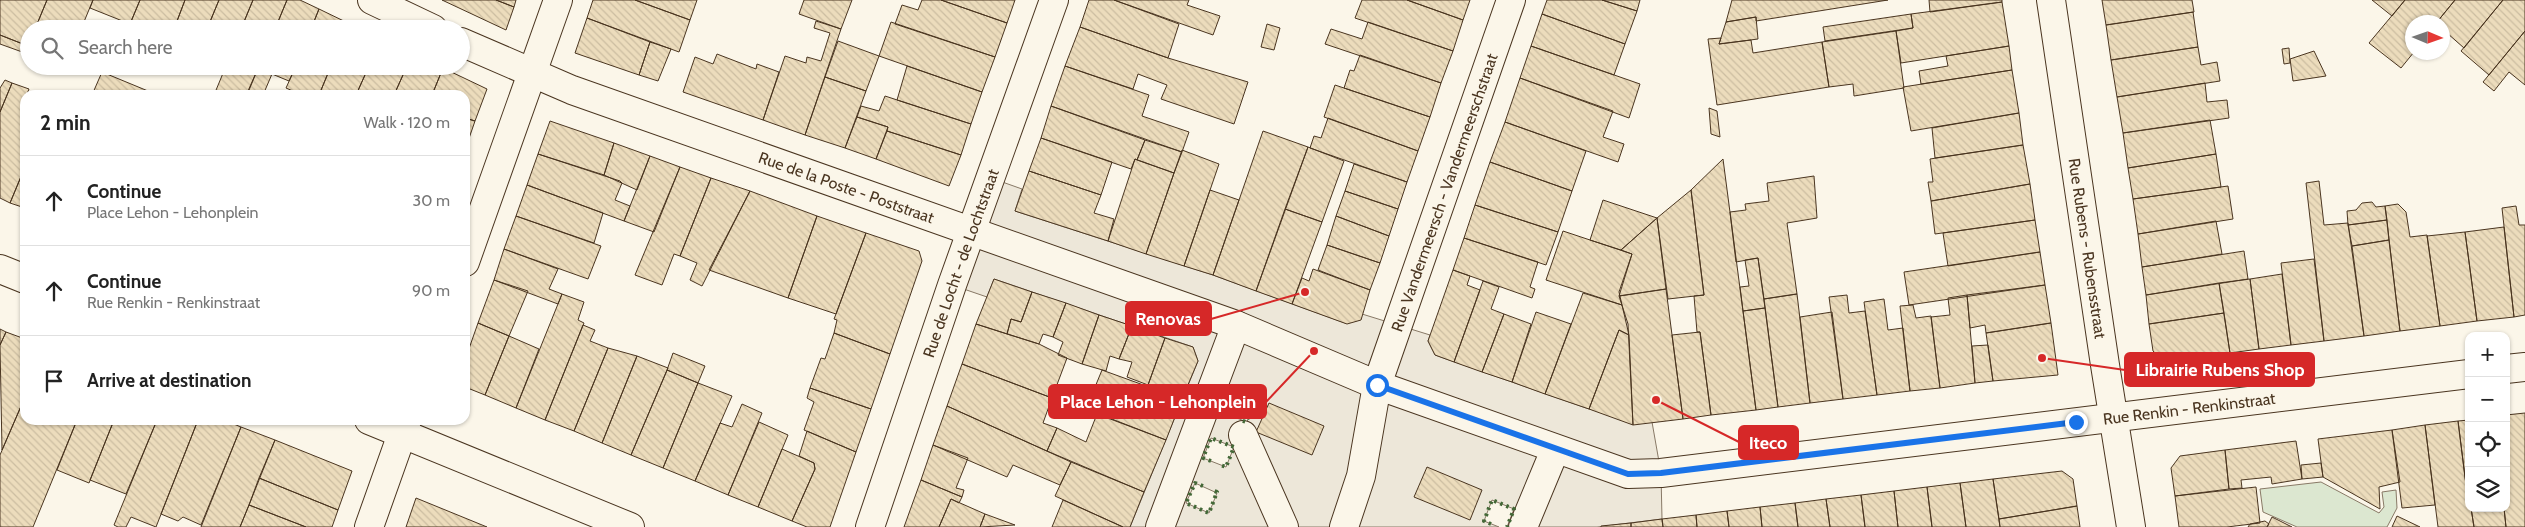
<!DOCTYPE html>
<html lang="en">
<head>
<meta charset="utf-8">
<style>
  :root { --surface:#fff; --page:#f6f6f6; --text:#222; --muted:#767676; --line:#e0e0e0 }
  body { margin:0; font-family:Cabin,sans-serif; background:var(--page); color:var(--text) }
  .controls { position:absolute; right:15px; bottom:15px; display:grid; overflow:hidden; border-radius:10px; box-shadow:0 1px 4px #0004 }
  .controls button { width:45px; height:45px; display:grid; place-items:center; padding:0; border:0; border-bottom:1px solid var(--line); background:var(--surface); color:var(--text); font:25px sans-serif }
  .compass { position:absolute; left:2405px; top:15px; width:45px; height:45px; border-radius:50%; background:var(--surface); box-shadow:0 1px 4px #0004; rotate:92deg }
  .stop { position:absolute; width:15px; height:15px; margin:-11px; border:4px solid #1a73e8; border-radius:50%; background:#fff }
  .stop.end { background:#1a73e8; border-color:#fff; box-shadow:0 1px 5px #0008 }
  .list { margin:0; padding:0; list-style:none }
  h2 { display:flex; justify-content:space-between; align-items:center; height:65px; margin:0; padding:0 20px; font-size:21px }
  h2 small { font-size:16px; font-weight:400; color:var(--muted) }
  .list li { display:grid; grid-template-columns:32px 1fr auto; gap:15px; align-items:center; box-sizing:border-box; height:90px; padding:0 20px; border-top:1px solid var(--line) }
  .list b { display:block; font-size:19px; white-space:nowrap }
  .list p { margin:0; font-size:16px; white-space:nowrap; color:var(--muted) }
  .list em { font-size:16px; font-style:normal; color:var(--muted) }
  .icon { flex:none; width:28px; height:28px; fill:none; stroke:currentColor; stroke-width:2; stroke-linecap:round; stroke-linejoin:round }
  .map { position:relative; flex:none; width:2525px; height:527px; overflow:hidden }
  .search { position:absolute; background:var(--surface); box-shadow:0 1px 4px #0004; left:20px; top:20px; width:450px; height:55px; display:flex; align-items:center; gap:12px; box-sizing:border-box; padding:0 18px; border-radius:28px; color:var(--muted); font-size:19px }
  .panel { position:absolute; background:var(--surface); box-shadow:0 1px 4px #0004; left:20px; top:90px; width:450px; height:335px; border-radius:15px }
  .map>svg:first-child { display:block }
</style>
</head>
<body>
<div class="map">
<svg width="2525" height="527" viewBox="0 0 2525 527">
  <defs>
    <pattern id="building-back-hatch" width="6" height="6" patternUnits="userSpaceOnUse" patternTransform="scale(1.25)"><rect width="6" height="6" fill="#ecdcbc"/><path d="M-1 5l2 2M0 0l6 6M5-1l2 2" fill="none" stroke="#ccbda1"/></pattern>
  </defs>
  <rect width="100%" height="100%" fill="#fbf6e9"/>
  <path fill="#dce7d0" stroke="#887966" d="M2321,482L2379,513L2384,507L2382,492L2396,490L2397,508L2387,527H2297L2263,512L2260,489Z"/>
  <path fill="#ede7d9" stroke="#887966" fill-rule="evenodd" d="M991,178L1022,189L1015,211L1213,275L1345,323L1360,320L1362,314L1430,335L1428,341L1435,355L1589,409L1652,422L1661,473L1662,519L1597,527H1507L1514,509L1492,500L1484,521L1499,527H1130L1198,361L1193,347L994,279L987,297L952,285ZM1232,393L1254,402L1247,422L1224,413ZM1211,438L1234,447L1226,467L1203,458ZM1195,483L1217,493L1209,513L1186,503Z"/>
  <path fill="url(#building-back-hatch)" stroke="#4a3520" d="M0,0H47L35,29H29L28,46L0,35Z
    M47,0H93L81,29H35Z
    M93,0H140L130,24L90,8Z
    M140,0H185L174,29H142L130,24Z
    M185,0H219L207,29H174Z
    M219,0H253L241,29H207Z
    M253,0H287L275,29H241Z
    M287,0H300L319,9L311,29H275Z
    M442,0H496L514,7L506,30Z
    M496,0H516L514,7Z
    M593,0H635L690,20L679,52L587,18Z
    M635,0H697L690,20Z
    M804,0H852L841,29L799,14Z
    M922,0H941L1007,23L995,57L895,24L902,5L918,10Z
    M941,0H1015L1007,23Z
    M1089,0H1114L1179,24L1168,58L1080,27Z
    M1114,0H1189L1187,5L1220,16L1213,35Z
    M1362,0H1407L1463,20L1453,51L1355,18Z
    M1407,0H1470L1463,20Z
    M1547,0H1602L1637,11L1625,44L1542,14Z
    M1602,0H1640L1637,11Z
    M1732,0H1888L1756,21V17L1726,22Z
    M1929,0H2002V2L1930,12Z
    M2102,0H2192L2194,12L2106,25Z
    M2372,0H2405L2392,16Z
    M2405,0H2455L2437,22H2412L2414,52L2401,68L2369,43Z
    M2455,0H2503L2464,48L2447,33L2442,39V22H2437Z
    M2503,0H2525V31L2489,75L2461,51Z
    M2002,2L2009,46L1901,63L1896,31L1913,28L1911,14Z
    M319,9L350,24L348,29H311Z
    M2193,12L2198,47L2111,60L2106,25Z
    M1542,14L1625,44L1614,75L1531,46Z
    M1911,14L1913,28L1825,41L1823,27Z
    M1756,17L1758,39L1719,44L1726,22Z
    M587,18L650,42L639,75L575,53Z
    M816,21L841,29L805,135L763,120L785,56L806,63L807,57L821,61L830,33L814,28Z
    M891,22L995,57L982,92L879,56Z
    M1368,22L1453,51L1441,83L1325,44L1331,29L1362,39Z
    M1267,24L1280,28L1274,50L1261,47Z
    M1080,27L1168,58L1248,82L1234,124L1161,99L1167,85L1138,74L1133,89L1065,66Z
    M1896,31L1904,88L1854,96L1853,84L1829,87L1822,42Z
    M2525,31V85L2509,72L2494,91L2483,82Z
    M0,35L28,46L25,53L0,44Z
    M1721,38L1719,44L1751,40L1753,53L1822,42L1829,87L1717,105L1708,39Z
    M838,41L879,56L866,91L825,77Z
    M650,42L671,49L658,81L639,75Z
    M1531,46L1640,84L1629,118L1520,78Z
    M2009,46L2012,70L1921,84L1919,71L1948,66L1946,56Z
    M2198,47L2201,65L2217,62L2220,81L2117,97L2111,60Z
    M2289,48L2290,63L2284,64L2282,49Z
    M2314,51L2326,76L2293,81L2290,59Z
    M2418,52H2431L2426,59Z
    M717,54L756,69L757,64L779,72L763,120L683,92L695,57L713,64Z
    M1360,55L1441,83L1430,117L1344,88L1350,70L1354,71Z
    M210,66H226L223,72Z
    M226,66H259L247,95L233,93L232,95H214Z
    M259,66H296L289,81L272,74L263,95H258L248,91Z
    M296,66H331L319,95H302L286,88Z
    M331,66H369L356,95H319Z
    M369,66H407L394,95H356Z
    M407,66L443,68L432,95H394Z
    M907,66L982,92L971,124L897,100Z
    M1065,66L1149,95L1142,116L1189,132L1182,152L1051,106Z
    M443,68L487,89L475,121L465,118V95H432Z
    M2012,70L2019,113L1911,131L1903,87Z
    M102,72L148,91L147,95H92Z
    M825,77L866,91L845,148L805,135Z
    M1520,78L1613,111L1603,137L1624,144L1618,162L1505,122Z
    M5,80L12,83L0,112V88Z
    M12,83L29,89L23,104L25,105V167L10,203L0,198V112Z
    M2205,83L2207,102L2227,100L2229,118L2123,133L2117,97Z
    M1335,85L1430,117L1418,151L1324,117Z
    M885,96L971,124L961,155L887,131L888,127L857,117L861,106L879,111Z
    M1051,106L1145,140L1137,160L1135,159L1131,169L1041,138Z
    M1709,108L1717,111L1720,137L1711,134Z
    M2019,113L2023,145L1935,158L1932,128Z
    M857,117L888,127L876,159L845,148Z
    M465,118L475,121L466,147H465Z
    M1328,118L1418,151L1407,182L1310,148L1314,136L1321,138Z
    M2210,120L2216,154L2128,168L2123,133Z
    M550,121L614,143L604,175L538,154Z
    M1505,122L1586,151L1572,191L1490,162Z
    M887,131L961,155L949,186L876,159Z
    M1263,131L1308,147L1256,291L1213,275Z
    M1041,138L1112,162L1101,195L1029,171Z
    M1145,140L1182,152L1174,173L1137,160Z
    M614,143L650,156L637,190L604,175Z
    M2023,145L2030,184L1931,201L1928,182H1933L1930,159Z
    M1308,147L1344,161L1322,222L1285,209Z
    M1182,150L1219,164L1184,266L1146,254Z
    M538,154L620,181L622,183L615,200L630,206L624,221L527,185Z
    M2216,154L2221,187L2133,199L2128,168Z
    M650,156L680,167L654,232L624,221Z
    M1135,159L1174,173L1146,254L1108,241Z
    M1723,159L1756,410L1711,415L1700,332H1697L1694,296L1704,295L1691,190Z
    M1490,162L1572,191L1558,232L1475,205Z
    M1354,164L1407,182L1398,209L1345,191Z
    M25,167V208L10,203Z
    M680,167L711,178L680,256L674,254L662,285L635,275Z
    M1029,171L1101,195L1094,213L1114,219L1108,241L1015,211Z
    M1814,176L1817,218L1787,223L1797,294L1764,299L1758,258L1736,262L1730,212L1746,210L1745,204L1769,201L1767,183Z
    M711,178L750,191L702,286L690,280L697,263L680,256Z
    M2319,181L2324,225L2348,223L2364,336L2324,341L2306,183Z
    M2030,184L2035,220L1935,234L1931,201Z
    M527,185L603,213L594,243L516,216Z
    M2228,186L2233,219L2138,234L2133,199Z
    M1210,190L1239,200L1213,275L1184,266Z
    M1691,190L1704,295L1668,299L1657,218Z
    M750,191L817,216L788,298L709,270Z
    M1345,191L1398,209L1389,236L1336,216Z
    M1603,200L1657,218L1621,250L1590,240Z
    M2372,202L2376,207L2385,206L2387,220L2348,225L2347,211L2356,210L2362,203Z
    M2398,204L2406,212L2410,237L2427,235L2440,326L2400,331L2385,206Z
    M1475,205L1558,232L1546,265L1464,238Z
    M2516,206L2519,225H2525V315L2514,317L2502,208Z
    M1285,209L1322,222L1292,304L1256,291Z
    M516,216L601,246L588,279L504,249Z
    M817,216L866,233L836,314L788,298Z
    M1336,216L1389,236L1380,263L1327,245Z
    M1657,218L1666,289L1619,296L1632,254L1621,250Z
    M2035,220L2040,252L1948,266L1943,233Z
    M2387,220L2389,240L2352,246L2348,225Z
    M2216,221L2222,254L2142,267L2138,234Z
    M2504,227L2514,317L2477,321L2465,232Z
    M1563,231L1632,254L1619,292L1622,305L1546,280Z
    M2465,232L2477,321L2440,326L2427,236Z
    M866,233L919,251L922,261L890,354L834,333L837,320L834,319L836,314Z
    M1464,238L1538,262L1530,287L1535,289L1532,298L1453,270Z
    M2389,240L2400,331L2364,336L2352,246Z
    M1327,245L1380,263L1370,290L1318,270Z
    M504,249L558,269L549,289L562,294L558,304L494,280Z
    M2244,251L2248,279L2146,295L2142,267Z
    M2040,252L2045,285L1909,305L1904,272Z
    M1758,258L1765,308L1743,311L1740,287L1749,286L1745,260Z
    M2314,259L2324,341L2291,345L2281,263Z
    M1313,269L1370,290L1361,320L1347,324L1292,304L1302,278L1309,281Z
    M1453,270L1470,276L1467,285L1480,290L1454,362L1435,355L1428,341Z
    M2282,274L2291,345L2259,349L2250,279Z
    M994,279L1032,292L1021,322L1011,319L1007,334L976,324Z
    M2250,279L2259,349L2230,353L2219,283Z
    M494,280L528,291L509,336L478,323Z
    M1483,281L1499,287L1491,309L1504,314L1482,372L1454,362Z
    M2219,283L2224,313L2149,324L2146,295Z
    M2045,285L2051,323L1986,333L1985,325L1970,328L1967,295Z
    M1666,289L1683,419L1633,425L1628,324L1619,296Z
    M1032,292L1066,303L1053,337L1043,334L1039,344L1007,334L1011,319L1021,322Z
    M1583,293L1622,305L1629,335L1619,330L1589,409L1545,394Z
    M562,294L584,302L578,320L584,323L545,420L516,408Z
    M1797,294L1810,403L1778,407L1764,299Z
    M1847,295L1849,313L1865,311L1877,395L1843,399L1829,297Z
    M1967,295L1975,383L1940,388L1931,317L1950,315L1948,298Z
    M1884,299L1888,330L1903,328L1910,391L1877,395L1864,302Z
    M1066,303L1099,315L1082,364L1058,355L1063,342L1053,337Z
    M1913,305L1916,318L1931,316L1940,388L1910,391L1900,306Z
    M1765,308L1778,407L1756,410L1743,311Z
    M1536,312L1571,324L1545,394L1512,382Z
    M1832,312L1843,399L1810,403L1800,317Z
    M2224,313L2230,353L2164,361L2153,351L2149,324Z
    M1504,314L1531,324L1512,382L1482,372Z
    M1099,315L1132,326L1119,359L1110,356L1106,371L1082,364Z
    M478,323L509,336L485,395L465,387V360Z
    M2051,323L2058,375L1993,381L1986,333Z
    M976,324L1039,344L1067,358L1052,398L962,364Z
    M583,325L595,330L590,341L608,348L574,431L545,420Z
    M1132,326L1165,338L1148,385L1127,377L1132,362L1119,359Z
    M0,329L6,332L0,345Z
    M1619,330L1629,335L1633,425L1589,409Z
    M6,332L25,339V397L2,450L0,345Z
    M1700,332L1711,415L1683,419L1672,335Z
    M834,333L890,354L871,409L810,388L821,358L825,359Z
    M509,336L539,349L516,408L485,395Z
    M1165,338L1193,347L1198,361L1182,399L1148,385Z
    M1988,345L1993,381L1975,383L1972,346Z
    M608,348L637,356L602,443L574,431Z
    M673,353L705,366L698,383L667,370Z
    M637,356L668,368L631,455L602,443Z
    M962,364L1052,398L1043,423L1057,428L1047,451L947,406Z
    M667,370L698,383L663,468L631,455Z
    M1102,370L1182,399L1166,440L1086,409Z
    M698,383L732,396L695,481L663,468Z
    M810,388L871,409L856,452L804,430L814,402L807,398Z
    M25,397V420H77L33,527H0V455Z
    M1269,403L1324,426L1312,455L1256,432Z
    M742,404L762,413L728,495L695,481L720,423L732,427Z
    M947,406L1071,462L1060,485L1013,465L1007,477L933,445Z
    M2525,413V527H2506L2504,508H2506V415Z
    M1097,414L1166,440L1144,492L1047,451L1057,428L1086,442Z
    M77,420H114L89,483L57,470Z
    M114,420H157L126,494L90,480Z
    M157,420H198L156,527L131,517L126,527H118L114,525Z
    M198,420H224L241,427L201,525L183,517L178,521L161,514Z
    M2469,420V488L2468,484L2466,485L2458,421Z
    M2458,421L2466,485L2468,484L2469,488V508H2471L2474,527H2438L2425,425Z
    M759,422L788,435L758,507L728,495Z
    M2425,425L2435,505L2402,508L2392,430Z
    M241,427L275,440L249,505L240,527H201Z
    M2392,430L2400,482L2379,487L2380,509L2323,477L2318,439Z
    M807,431L856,452L830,527H807L792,521L815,469L814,463L799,456Z
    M275,440L352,471L338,510L259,478Z
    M2296,441L2302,479L2272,484L2271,477L2241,480L2242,488L2229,489L2225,450Z
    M933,445L968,458L956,488L964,490L962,497L921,480Z
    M782,449L814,463L815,469L792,521L758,507Z
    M2225,450L2229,489L2175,496L2171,468L2180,456Z
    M1071,462L1144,492L1130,527H1123L1055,496Z
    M2321,463L2323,477L2302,479L2301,465Z
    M1427,467L1482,490L1470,520L1414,497Z
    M2062,471L2073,479L2077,506L1999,519L1993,479Z
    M259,478L338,510L332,527H306L249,505Z
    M1993,479L2000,527H1966L1960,483Z
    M921,480L962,497L959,503L951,499L939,527H904Z
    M1960,483L1966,527H1932L1927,487Z
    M1927,487L1932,527H1898L1894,491Z
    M2256,487L2260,523L2227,527H2179L2175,496Z
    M1894,491L1898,527H1865L1861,495Z
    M1861,495L1865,527H1830L1826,499Z
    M416,498L487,527H406Z
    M951,499L985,514L980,527H939Z
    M1826,499L1830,527H1798L1795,503Z
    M1063,500L1123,527H1052Z
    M1795,503L1798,527H1762L1760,507Z
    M249,505L306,527H240Z
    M2077,506L2080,527H2000L1999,519Z
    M1760,507L1762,527H1729L1727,511Z
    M2471,508H2504L2506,527H2474Z
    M1727,511L1729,527H1697L1696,515Z
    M985,514L1015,525L980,527Z
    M1696,515L1697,527H1663L1662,519Z
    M2397,516L2420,527H2392Z
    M2272,517L2292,527H2267Z
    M1662,519L1663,527H1631V523Z
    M2265,521L2269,524L2267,527H2248L2250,524Z
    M1631,523V527H1601V526Z"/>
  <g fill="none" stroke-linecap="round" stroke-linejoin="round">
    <g stroke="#4a3520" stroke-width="30">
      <g id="minor">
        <path d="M372,0L433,29"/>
        <path id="s1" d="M2051,0L2105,365L2131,527"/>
        <path id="s2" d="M461,42L572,90L1236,325L1377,385L1628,474L1661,473L2469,374"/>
        <path d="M465,262L558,0"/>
        <path d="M0,269L25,279"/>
        <path d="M2506,369L2525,367"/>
        <path d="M369,420L630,527"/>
        <path d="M1243,435L1284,527"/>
        <path d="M369,527L407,420"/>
        <path id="s3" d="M870,527L952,285L1054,0"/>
        <path d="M1160,527L1236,325"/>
        <path id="s4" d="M1344,527L1361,476L1377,385L1511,0"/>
        <path d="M1523,527L1555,450"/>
      </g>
    </g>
    <use href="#minor" stroke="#fbf6e9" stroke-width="28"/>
    <path stroke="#436837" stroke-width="4" stroke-dasharray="2.5 4" stroke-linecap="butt" d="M1232,417L1224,413L1232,393L1255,402L1246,422L1240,420
      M1211,461L1203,458L1211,438L1234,447L1226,467L1220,465
      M1203,486L1195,483L1186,503L1209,513L1217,492L1211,490
      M1491,524L1484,521L1492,500L1514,509L1507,527"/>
  </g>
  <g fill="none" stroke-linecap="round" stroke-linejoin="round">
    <path stroke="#1a73e8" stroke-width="6" d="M1377,385L1628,474L1661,473L2076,422"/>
  </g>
  <g text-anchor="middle" stroke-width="4" stroke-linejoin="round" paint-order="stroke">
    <g font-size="16" fill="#4a3520" stroke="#fbf6e9">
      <text dy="6" stroke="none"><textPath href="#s2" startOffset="412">Rue de la Poste - Poststraat</textPath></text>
      <text dy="6" stroke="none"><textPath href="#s4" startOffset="350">Rue Vandermeersch - Vandermeerschstraat</textPath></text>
      <text dy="6" stroke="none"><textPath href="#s1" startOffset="251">Rue Rubens - Rubensstraat</textPath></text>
      <text dy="6" stroke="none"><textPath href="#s3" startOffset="279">Rue de Locht - de Lochtstraat</textPath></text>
      <text dy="6" stroke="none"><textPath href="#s2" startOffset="1810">Rue Renkin - Renkinstraat</textPath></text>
    </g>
  </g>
  <path fill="none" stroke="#d62828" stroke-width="2" d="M1305 292L1211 319M2042 358L2125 370M1314 351L1266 402M1656 400L1739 442"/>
  <g fill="#d62828" stroke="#fbf6e9" stroke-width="2">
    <circle cx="1305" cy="292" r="5"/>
    <circle cx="2042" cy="358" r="5"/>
    <circle cx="1314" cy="351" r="5"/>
    <circle cx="1656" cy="400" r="5"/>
  </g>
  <g fill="#d62828" stroke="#d62828" stroke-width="2">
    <rect x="1126" y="302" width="85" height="33" rx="5"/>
    <rect x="2125" y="353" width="189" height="33" rx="5"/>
    <rect x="1049" y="385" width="217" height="33" rx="5"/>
    <rect x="1739" y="426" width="59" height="33" rx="5"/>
  </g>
  <g font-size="18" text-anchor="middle" font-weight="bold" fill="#fff">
    <text x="1168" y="325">Renovas</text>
    <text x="2220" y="376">Librairie Rubens Shop</text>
    <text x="1158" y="408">Place Lehon - Lehonplein</text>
    <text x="1768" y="449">Iteco</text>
  </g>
</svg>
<div class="controls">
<button>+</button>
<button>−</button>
<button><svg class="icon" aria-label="locate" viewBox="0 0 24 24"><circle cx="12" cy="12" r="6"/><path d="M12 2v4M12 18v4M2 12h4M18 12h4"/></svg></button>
<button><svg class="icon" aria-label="layers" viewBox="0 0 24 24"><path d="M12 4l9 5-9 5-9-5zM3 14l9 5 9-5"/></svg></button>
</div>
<svg class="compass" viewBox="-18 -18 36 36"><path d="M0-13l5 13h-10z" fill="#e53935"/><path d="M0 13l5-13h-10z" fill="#767676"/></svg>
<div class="stop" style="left:1377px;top:385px"></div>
<div class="stop end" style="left:2076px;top:422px"></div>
<div class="search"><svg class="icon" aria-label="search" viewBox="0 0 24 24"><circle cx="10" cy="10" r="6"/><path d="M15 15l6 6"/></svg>Search here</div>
<section class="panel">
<h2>2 min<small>Walk · 120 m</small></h2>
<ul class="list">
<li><svg class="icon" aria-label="ahead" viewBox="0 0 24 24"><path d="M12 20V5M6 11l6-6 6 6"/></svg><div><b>Continue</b><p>Place Lehon - Lehonplein</p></div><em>30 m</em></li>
<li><svg class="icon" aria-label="ahead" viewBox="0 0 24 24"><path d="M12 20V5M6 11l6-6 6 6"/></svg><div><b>Continue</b><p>Rue Renkin - Renkinstraat</p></div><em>90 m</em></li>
<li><svg class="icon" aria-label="arrive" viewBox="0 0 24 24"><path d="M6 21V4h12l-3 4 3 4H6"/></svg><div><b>Arrive at destination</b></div></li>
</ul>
</section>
</div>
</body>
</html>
